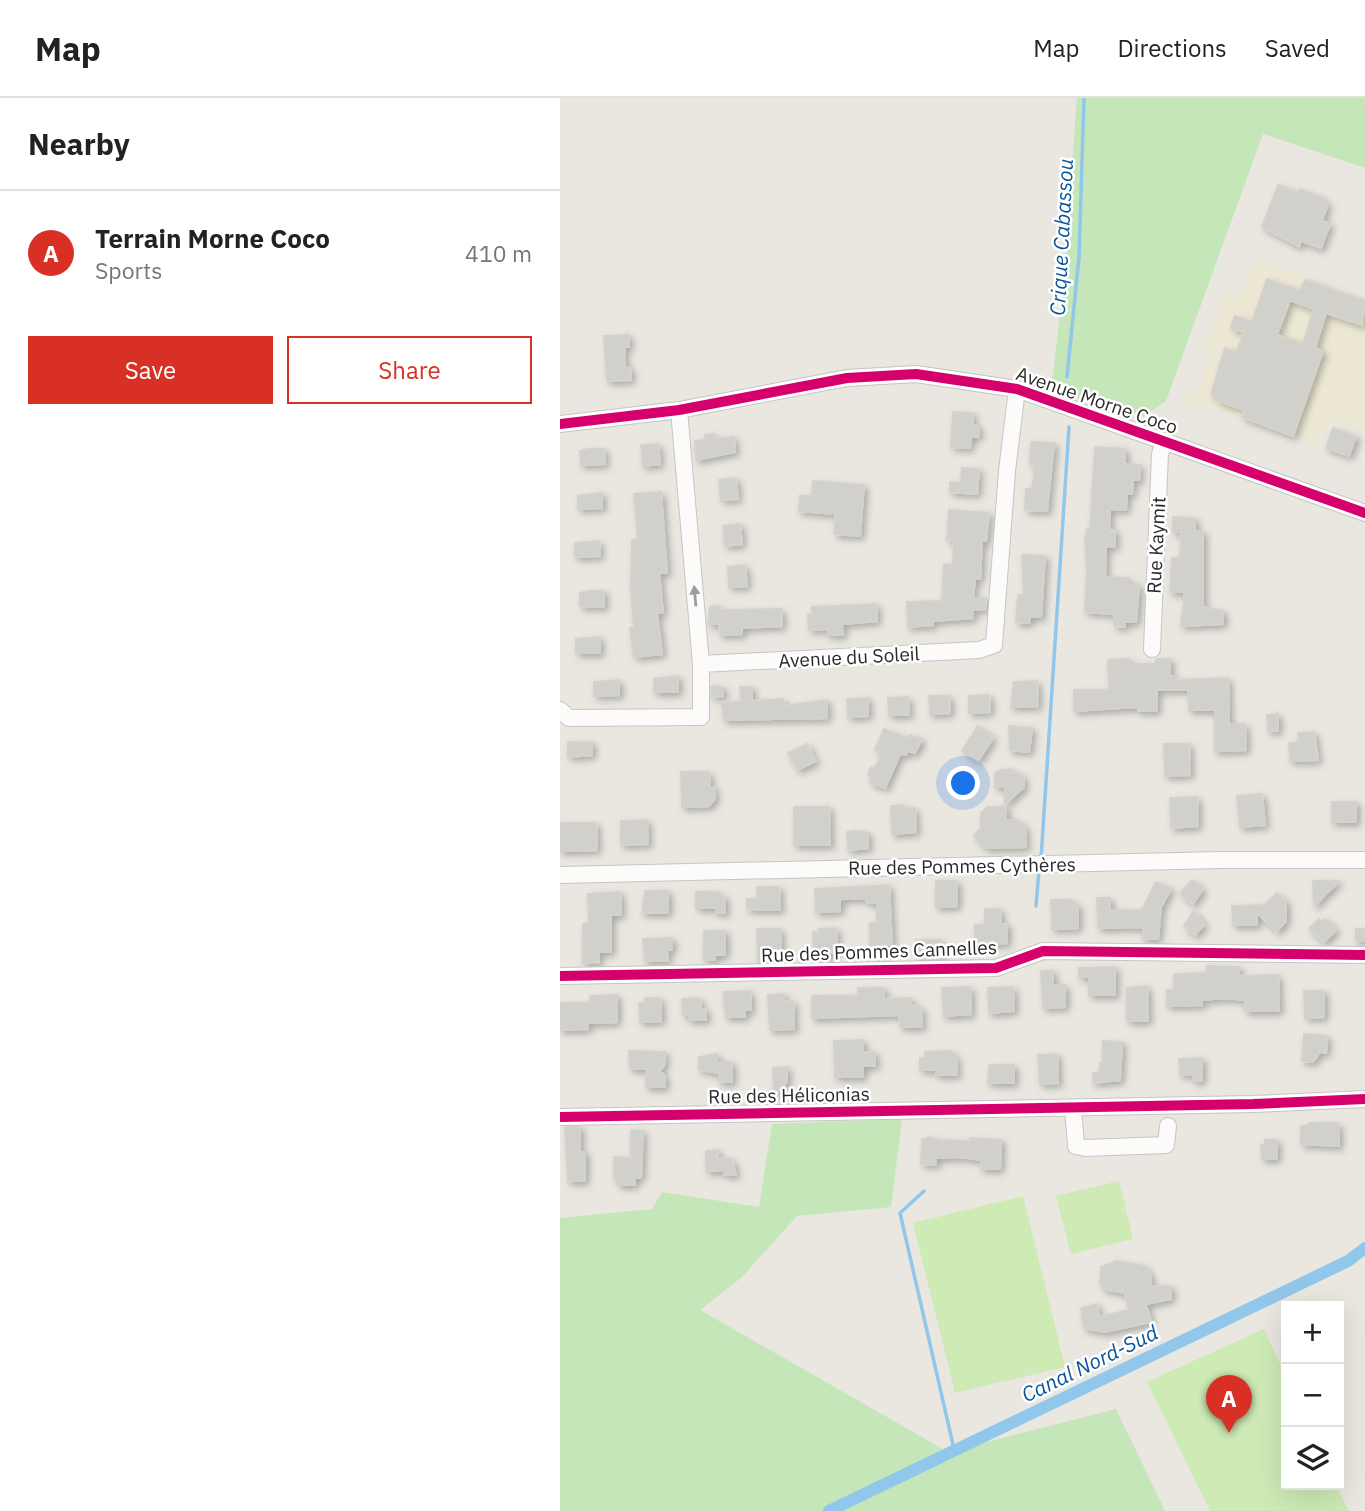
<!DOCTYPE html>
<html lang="en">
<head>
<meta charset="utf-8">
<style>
  :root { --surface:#fff; --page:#f6f6f6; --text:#222; --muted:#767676; --line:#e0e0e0; --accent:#d93025 }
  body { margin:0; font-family:"IBM Plex Sans",sans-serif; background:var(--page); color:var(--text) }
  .controls { position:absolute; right:21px; bottom:21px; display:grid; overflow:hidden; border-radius:0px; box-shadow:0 7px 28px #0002 }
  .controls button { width:63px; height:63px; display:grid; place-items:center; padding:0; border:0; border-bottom:2px solid var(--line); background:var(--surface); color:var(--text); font:35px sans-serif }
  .you { position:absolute; left:404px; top:686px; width:24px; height:24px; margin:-18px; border:5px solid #fff; border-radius:50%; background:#1a73e8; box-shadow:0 0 0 10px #1a73e833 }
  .badge { display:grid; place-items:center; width:46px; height:46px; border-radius:50%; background:var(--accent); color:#fff; font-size:23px; font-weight:700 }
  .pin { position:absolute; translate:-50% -58px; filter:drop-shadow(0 2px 4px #0008) }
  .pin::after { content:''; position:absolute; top:37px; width:24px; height:21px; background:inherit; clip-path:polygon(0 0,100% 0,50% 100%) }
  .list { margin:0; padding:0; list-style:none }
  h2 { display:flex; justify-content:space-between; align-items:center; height:91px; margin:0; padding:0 28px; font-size:30px }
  h2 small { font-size:23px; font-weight:400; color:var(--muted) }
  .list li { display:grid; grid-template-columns:46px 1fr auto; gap:21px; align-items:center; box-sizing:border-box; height:126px; padding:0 28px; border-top:2px solid var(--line) }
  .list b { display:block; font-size:26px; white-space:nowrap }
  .list p { margin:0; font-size:23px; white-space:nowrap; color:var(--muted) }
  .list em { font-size:23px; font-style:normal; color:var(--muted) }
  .actions { display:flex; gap:14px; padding:21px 28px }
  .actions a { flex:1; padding:16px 0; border:2px solid var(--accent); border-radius:0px; text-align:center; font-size:24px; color:var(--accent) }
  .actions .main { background:var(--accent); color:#fff }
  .icon { flex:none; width:38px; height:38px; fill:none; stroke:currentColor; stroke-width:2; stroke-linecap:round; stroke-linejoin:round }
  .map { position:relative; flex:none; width:805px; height:1413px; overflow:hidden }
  header { display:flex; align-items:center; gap:42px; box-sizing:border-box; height:98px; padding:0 35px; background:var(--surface); border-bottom:2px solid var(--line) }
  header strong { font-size:33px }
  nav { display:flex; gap:38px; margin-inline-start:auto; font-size:24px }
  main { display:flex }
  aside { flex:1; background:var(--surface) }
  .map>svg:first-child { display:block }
</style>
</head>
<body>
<header>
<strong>Map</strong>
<nav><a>Map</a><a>Directions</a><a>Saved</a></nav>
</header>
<main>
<aside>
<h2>Nearby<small></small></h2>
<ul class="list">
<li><span class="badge">A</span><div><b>Terrain Morne Coco</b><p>Sports</p></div><em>410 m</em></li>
</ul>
<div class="actions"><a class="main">Save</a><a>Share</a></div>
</aside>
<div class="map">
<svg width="805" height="1413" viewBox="0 0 805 1413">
  <defs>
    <filter id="shadow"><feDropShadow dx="3.5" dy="3.5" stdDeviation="3.5" flood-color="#0004"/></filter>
  </defs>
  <rect width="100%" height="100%" fill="#e9e7e0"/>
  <path fill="#ece8d4" d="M694,161L805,201V334L769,321L755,353L743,340L624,303L627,296L635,299L651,256L643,252L665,196L680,201Z"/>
  <path fill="#c4e6b8" d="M517,0H805V70L703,36L606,303L583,319L491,292L503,191Z
    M342,1021L331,1109L237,1118L182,1179L140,1212L388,1354L556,1311L605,1413H0V1120L92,1111L102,1094L199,1109L212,1026Z"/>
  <path fill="#ceeab5" d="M559,1083L566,1111L551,1115L566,1112L573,1141L511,1156L496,1098Z
    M463,1098L505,1269L395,1295L353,1125Z
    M704,1231L726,1279V1387H776L789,1413H650L587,1284Z"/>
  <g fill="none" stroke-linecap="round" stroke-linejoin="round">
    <path stroke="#92c7ec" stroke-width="3.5" d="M507,279L519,159L524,0
      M481,761L509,329
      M476,808L479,772
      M364,1093L340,1115L394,1351"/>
    <path stroke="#92c7ec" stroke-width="12" d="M269,1413L788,1163L805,1150"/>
  </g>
  <path fill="#d2d0cb" stroke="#d4d2cc" stroke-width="2" fill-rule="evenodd" filter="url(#shadow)" d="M718,87L739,95L740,91L763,100L762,103L768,106L762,123L770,126L761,150L741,143L739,148L702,129Z
    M707,181L740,193L745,182L805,203L802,227L766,215L755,250L763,253L733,338L682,319L685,312L658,303L660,299L651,296L665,250L676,255L684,234L671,230L675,218L692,224ZM730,202L754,211L743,246L717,237Z
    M69,237V249H64L65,269H70L71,282L47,283L44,238Z
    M393,314L413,315L412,327L419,328L418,339L411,338L410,350L391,349Z
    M773,330L796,338L789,358L766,350Z
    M154,336L155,341L174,339L175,354L136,362L135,343L145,342V337Z
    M471,344L494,345L487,413L465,412L466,391H471L473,386L475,365H470Z
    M98,346L100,366L83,368L81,347Z
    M535,349L565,351V366L580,367L579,382H573L572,396H567L566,412L550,411L549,432H555V449L546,448L545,479L568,480V486H579L576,524H565V529L554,528L555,516L525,514L527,471L525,441L527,431H530Z
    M28,351H44L45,366L21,367L20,353Z
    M402,370L419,371L417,396L390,394V384L401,385Z
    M176,380L178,401L161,402L159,382Z
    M253,383L304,387L300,438L274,436L276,416L239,413L240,398H252Z
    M101,394L107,475H99L103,515H97L102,556L74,559L70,530H74L71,490L72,442H78L74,396Z
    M42,395V410L18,411V398Z
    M389,412L429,415L426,443H422L420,481H415L413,501L426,500V511L412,512L413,520L373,523V527L348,529L347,504L382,503L384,466L393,467L394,443L387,442Z
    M613,419L635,420V433L643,434V509L663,513V526L621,528L625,494H610L612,460H620L621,434H613Z
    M180,426L182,446L165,448L163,428Z
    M39,443L40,458L15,459V445Z
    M462,457L485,458L481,519H470L469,525L456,524L458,497H464Z
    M185,467L187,488L169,489L168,469Z
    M28,493H44V509L20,508V495Z
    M316,506L317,523L282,526L283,537H268V531L249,532L248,517H252V509Z
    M159,508V512L221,511L222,528L182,530V536L160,537L159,526H148L150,509Z
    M40,539V555H16V541Z
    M569,561V566H596V561H610V578H615L616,582L668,580L669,626H685L686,652L655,653V612H629L628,592H597V613H578V609L514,613V592H549L548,562Z
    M118,578V594H94V581Z
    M59,582V597L34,598V584Z
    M477,583L478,608L451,609L454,584Z
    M156,588L163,589V598L152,599L151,589Z
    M180,589H192V603L223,601L224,608L267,602V620L164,622L162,605L181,604Z
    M429,597L430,614L409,615V598Z
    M369,598H389L390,615L370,616Z
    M348,599L349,617H329L328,600Z
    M308,600V618L288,619L287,601Z
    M718,616V633H708L707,617Z
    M418,628L433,640L418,663L402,653Z
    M449,628L472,630L469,654L450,652Z
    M324,631L348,641L350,637L362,641L355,655L348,653L346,657L340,656L325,690L310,684L312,679L308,677L311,669L315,670L322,655L315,652Z
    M754,634L758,662L730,663L729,645L739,644L738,635Z
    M8,644H32V657L8,659Z
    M247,646L256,663L238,672L228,655Z
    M604,646H629L630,677L605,678Z
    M451,671V676L459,675L464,681V689L445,706V689H435V676L440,672Z
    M121,674H149L150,689H154L155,701L149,708L122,709Z
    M702,696L705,727L680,729L677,698Z
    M637,699L638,728L611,730L610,700Z
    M772,704H796V724H772Z
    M343,707V711L355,710L356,734L332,736L331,708Z
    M234,709H269L270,747H234Z
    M428,709H446V722H457L465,730L466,749L426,750L414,738L421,730V715Z
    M87,722L88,746L61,747V723Z
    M1,725H36L37,752L0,753Z
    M298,733L308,735V750L288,752L287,734Z
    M632,782L643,791L633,806L620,795Z
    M376,783H397V808L376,809Z
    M753,783H779L754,808Z
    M596,784L611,791L601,809L598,841H583V829L538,830L537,800H550V812H582Z
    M329,787L332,847H320V857H310V825H317V804L307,805L306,800L284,801L280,802V813L256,814L255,791Z
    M197,789H219L220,812L187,811V801H198Z
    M85,793H108V815H82Z
    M60,794L61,817H51V854H39V864L23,865V826H29L28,796Z
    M136,794H158L165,801V815H156V810H136Z
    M717,795L726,804V823L717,833L697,815V827H673L672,808L705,807Z
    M491,802H512V807H518V830L492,831Z
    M425,811H440L441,826H447V845L426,846V843L415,842V827H425Z
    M634,813L644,827L635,837L624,828Z
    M759,821L762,824L765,821L776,832L764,844L749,831Z
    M276,830L277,854L269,855V860H254L253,834H259V831Z
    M197,831H220L221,854L208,855V864H198Z
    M796,831H805V843H796Z
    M144,833H165V857H155V862H144Z
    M112,840V852H107L108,863H85L83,841Z
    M356,842H381L382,860L357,861Z
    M647,868L679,869V878L718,877L719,913H685V902L665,900L641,902L642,907L607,908V892H614V876L647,875Z
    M555,869V897H529V879H519V870Z
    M481,873H493V887H505V909L483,910Z
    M587,888L588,923H567V890Z
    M410,889L411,916L384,918L382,890Z
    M453,889L454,913L429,915L428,890Z
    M298,890H324V901L351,900V907L361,910L362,929H340L339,917L252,920V898H298Z
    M190,893L191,912H185V919H166L163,894Z
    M744,893H764V919L745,920Z
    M224,896V904L233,903L234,931L210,932L208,897Z
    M57,897V924L28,925V931L0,932V905H30V898Z
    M85,900H100L101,923L80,924L79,905H85Z
    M140,900L141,911H146V922H129V917H123L122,901Z
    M744,936L767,938L766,955L760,954L753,964L742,963Z
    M303,942V955L315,954V968H303V979H275L274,943Z
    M543,943L562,944L560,982L533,985V975H540V965H543Z
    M69,953L105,954L104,968L99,973L105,978V989H86V971H70Z
    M391,953V958H396L397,977H376V972H360V960H366L365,954Z
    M157,956V964H172V984H159V975L139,972V959Z
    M497,956L498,985L480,986L478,957Z
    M642,960V983H633V976L620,977L619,961Z
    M429,967H454V985H428Z
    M227,969V984L214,998L213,970Z
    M749,1025H778L779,1048L741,1046V1028H749Z
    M5,1029H20V1054H25V1083H8Z
    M71,1032L83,1033L81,1080H74L75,1087H58V1080H54V1059L71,1060Z
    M369,1039L377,1042L410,1043V1040L441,1042L440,1071H421L422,1062L399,1059L376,1060V1067L361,1066L362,1042Z
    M705,1042H717V1061H702L701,1047H705Z
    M158,1052V1060L172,1061L176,1077H164V1073H146V1053Z
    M556,1163L584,1168L591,1178L590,1188H611V1201L586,1206L591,1224L545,1234L524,1230L521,1210L537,1206L539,1219L569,1212L565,1195L544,1191L540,1185L541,1169Z"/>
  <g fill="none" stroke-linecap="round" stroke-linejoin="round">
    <g stroke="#c6c5c5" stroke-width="18">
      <path id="minor" d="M0,326L119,312L287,280L356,276L457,291L805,415
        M592,551L600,356L604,344
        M141,566L419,552L434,547L447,373L457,291
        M0,612L9,620L141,619V566L119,312
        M0,777L661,762H805
        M0,878L436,870L483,853L805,857
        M513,1010L516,1048L525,1050L606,1047L608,1028
        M0,1019L693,1006L805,1001"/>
    </g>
    <use href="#minor" stroke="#fcfbfa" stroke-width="16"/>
    <g stroke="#fff" stroke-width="15">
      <path id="cycleway" d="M0,326L119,312L287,280L356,276L457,291L805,415
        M0,878L436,870L483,853L805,857
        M0,1019L693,1006L805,1001"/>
    </g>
    <use href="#cycleway" stroke="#d6006c" stroke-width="10"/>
  </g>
  <defs><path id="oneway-solid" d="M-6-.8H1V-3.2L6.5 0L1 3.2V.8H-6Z" transform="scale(1.75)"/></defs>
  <use fill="#9e9d9c" href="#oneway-solid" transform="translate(135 498) rotate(-95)"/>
  <g text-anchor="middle" stroke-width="5" stroke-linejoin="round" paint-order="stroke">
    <g font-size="19" fill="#2a2a2a" stroke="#fff">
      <text transform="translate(537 302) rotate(19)" y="7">Avenue Morne Coco</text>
      <text transform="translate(596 447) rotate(-87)" y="7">Rue Kaymit</text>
      <text transform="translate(289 559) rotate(-3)" y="7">Avenue du Soleil</text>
      <text transform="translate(402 768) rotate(-1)" y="7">Rue des Pommes Cythères</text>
      <text transform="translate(319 853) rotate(-2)" y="7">Rue des Pommes Cannelles</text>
      <text transform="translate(229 997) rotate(-1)" y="7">Rue des Héliconias</text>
    </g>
    <g font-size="21" font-style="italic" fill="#0a549e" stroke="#fff">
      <text transform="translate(502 139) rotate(-87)" y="7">Crique Cabassou</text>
      <text transform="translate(530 1266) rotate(-26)" y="7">Canal Nord-Sud</text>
    </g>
  </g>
</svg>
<div class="controls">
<button>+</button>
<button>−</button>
<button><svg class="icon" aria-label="layers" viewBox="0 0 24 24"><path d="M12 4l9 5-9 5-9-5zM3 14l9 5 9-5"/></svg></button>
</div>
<div class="you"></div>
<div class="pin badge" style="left:669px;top:1335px">A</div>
</div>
</main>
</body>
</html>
